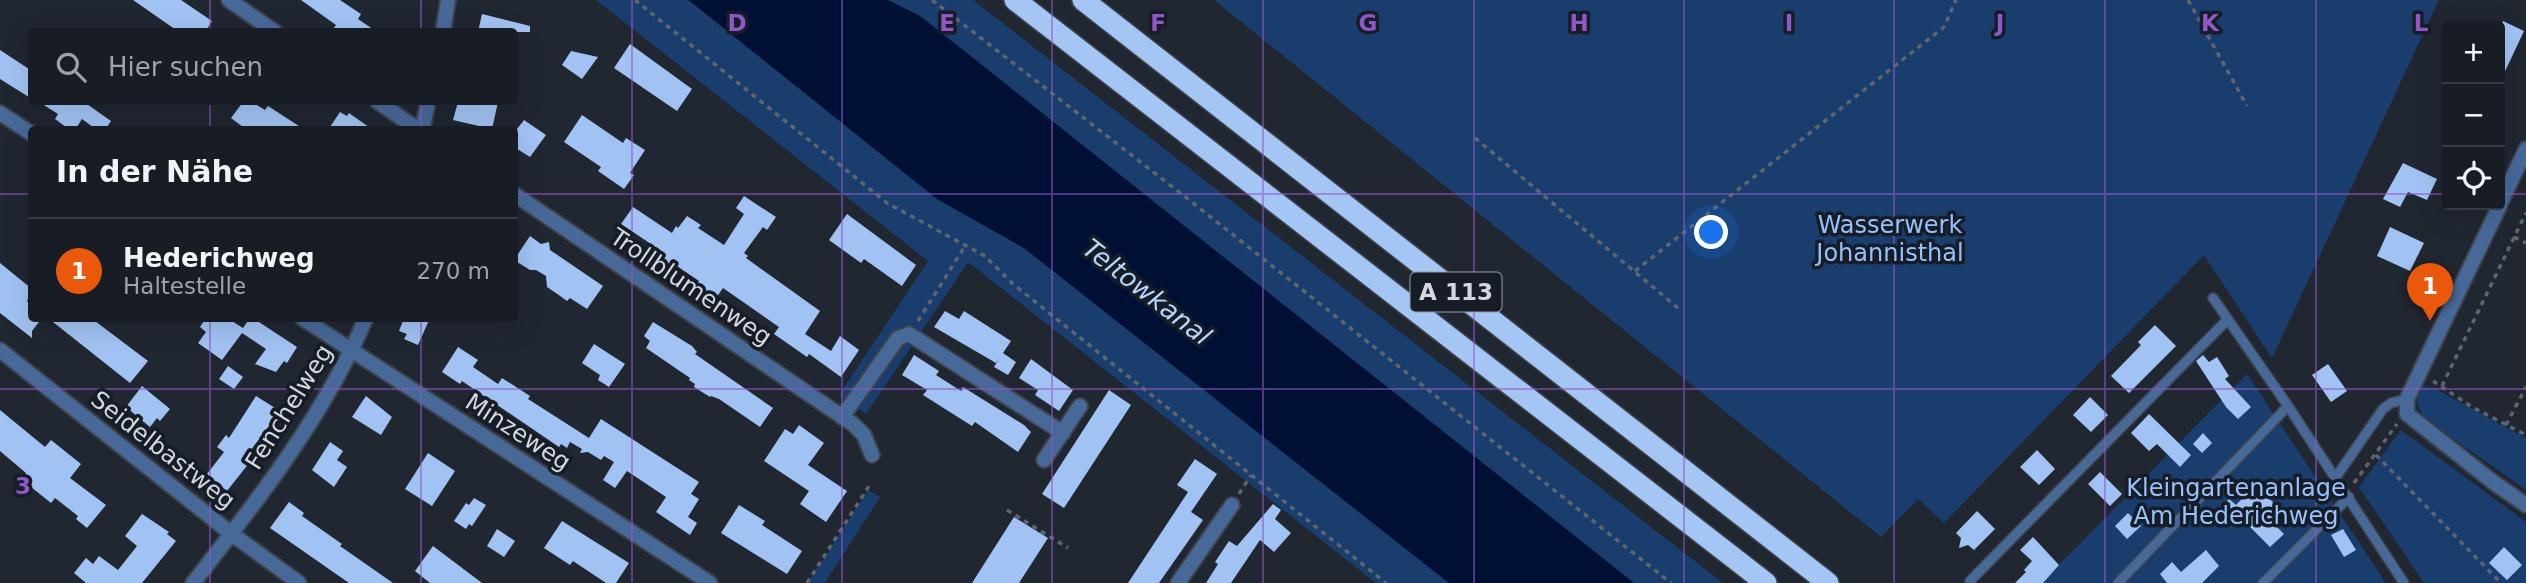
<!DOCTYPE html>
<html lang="de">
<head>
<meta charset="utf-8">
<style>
  :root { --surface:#181d25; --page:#252a32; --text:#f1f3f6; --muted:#9fa2a7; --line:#363b42; --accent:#ea580c }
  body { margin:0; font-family:"DejaVu Sans",sans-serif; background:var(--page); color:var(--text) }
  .controls { position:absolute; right:21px; top:21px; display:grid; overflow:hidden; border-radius:7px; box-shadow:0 7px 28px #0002 }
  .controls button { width:63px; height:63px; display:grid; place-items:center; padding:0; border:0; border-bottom:2px solid var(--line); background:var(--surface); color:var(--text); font:35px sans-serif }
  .you { position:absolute; left:1712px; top:233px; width:24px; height:24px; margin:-18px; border:5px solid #fff; border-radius:50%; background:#1a73e8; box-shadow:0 0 0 10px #1a73e833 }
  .badge { display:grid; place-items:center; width:46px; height:46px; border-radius:50%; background:var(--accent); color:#fff; font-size:23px; font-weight:700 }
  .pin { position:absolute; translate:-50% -58px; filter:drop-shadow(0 2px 4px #0008) }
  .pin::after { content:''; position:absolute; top:37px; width:24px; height:21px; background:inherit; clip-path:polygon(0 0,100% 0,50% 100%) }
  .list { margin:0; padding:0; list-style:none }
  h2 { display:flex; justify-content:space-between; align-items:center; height:91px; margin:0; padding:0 28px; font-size:30px }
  h2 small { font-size:23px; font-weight:400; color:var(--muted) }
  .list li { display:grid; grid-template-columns:46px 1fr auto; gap:21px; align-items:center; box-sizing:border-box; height:105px; padding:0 28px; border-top:2px solid var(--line) }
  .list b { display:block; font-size:26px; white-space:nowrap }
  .list p { margin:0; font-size:23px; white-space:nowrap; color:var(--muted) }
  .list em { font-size:23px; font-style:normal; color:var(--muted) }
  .icon { flex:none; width:38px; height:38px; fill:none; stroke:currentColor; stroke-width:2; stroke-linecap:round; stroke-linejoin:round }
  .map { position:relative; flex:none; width:2526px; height:583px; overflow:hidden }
  .search { position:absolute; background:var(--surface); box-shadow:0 7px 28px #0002; left:28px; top:28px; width:490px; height:77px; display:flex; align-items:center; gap:18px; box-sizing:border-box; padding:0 24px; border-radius:7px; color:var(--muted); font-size:26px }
  .panel { position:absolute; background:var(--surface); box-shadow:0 7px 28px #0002; left:28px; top:126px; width:490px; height:196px; border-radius:7px }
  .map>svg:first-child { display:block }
</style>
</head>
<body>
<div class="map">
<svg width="2526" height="583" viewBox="0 0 2526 583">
  <rect width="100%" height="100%" fill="#202731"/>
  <path fill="#193e6e" d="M596,0H688L937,199L1024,248L1449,583H1376L968,262L866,414L839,395L928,261Z
    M888,0H973L1723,583H1634L920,16Z
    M1214,0H2439L2272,358L2204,255L1944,523L1918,499L1881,537Z
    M2247,374L2386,583H2041Z
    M2420,386L2434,388L2526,438V490L2424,418L2417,403Z
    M2401,430L2526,522V583H2424L2359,487Z
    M868,490L880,497L825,583H808Z"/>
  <path fill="#001034" d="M689,0H888L920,16L1634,583H1449L1024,248L937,199Z"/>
  <path fill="#a1c3f3" d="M133,0H181L212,21L205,32H179Z
    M301,0H340L361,14L358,19L377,32H331L336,25Z
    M482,14L530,26V32H478Z
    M2503,21L2524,31L2500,82V28Z
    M630,44L692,89L677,111L614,68Z
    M0,50L32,71V99L0,79Z
    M571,51L598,57L582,79L562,65Z
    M39,102H84L111,121L105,130H97L82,119L75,130H70L55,119L58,114Z
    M243,102H252L265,110L268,106L305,130H247L231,118Z
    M458,102H498L492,129L453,120Z
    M340,112L347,116L349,113L373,130H328Z
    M582,115L623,143L626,138L645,150L630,173L634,175L624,189L598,171L601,167L564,142Z
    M524,120L546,135L530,157L514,147V133Z
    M2403,163L2437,179L2427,200L2408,192L2400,207L2383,199Z
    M744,196L776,217L767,230L763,227L744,253L748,256L746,258L820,311L805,334L831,351L840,336L859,350L841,377L809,354L807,357L774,334L779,327L723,288L716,298L696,285L699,281L674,264L672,268L658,258L663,252L621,224L633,207L672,233L676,226L678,228L687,216L701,225L698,228L724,245L744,214L736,208Z
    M847,214L916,265L902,286L864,259L861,263L829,240Z
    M2390,227L2424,243L2410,271L2377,256Z
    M530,236L541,244L549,242L550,250L603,286L587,309L570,298L567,301L556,293L547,287L546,276L536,270H530L514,260Z
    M0,263L32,289L27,301L32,306V318H42L32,331V338L0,313Z
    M945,311L959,319L964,311L1011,341L1003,353L1016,362L1008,375L994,367L1000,357L996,363L934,327Z
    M48,318H91L148,361L130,383Z
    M206,318H227L243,328L250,318H253L297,347L287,363L284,361L276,372L255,364L266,349L242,333L222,360L198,343L206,332L200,327Z
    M404,318H430L418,345L404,339L407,334L399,331Z
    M653,322L692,346L697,352L695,354L773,408L760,427L719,399L711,396L710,397L694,387L695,384L689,380L690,378L646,348L650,341L644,336Z
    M2155,325L2176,346L2129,393L2111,376L2141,345L2138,342Z
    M594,344L625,364L609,387L598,380L600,375L582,363Z
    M458,347L478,360L473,367L498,384L502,378L530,396L528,399L589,438L601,419L699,482L691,494L699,499L688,517L697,523L690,535L656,512L666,497L627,471L615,488L603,480L614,462L604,456L601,460L588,452L580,453L582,449L570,442L567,448L561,444L559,447L462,381L460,384L442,372Z
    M914,355L939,371L936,375L961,391L963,387L1024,425L1031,432L1018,452L975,422L972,426L923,395L927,390L902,375Z
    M2203,355L2209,362L2217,357L2229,376L2225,379L2251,407L2238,419L2226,407L2196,361Z
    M1031,359L1073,390L1059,411L1035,395L1038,390L1019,378Z
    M2328,364L2347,391L2331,402L2312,375Z
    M228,366L243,377L234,389L219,379Z
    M142,386L170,409L160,421L157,418L150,427L126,407Z
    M1109,390L1131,405L1064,508L1042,494Z
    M256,396L280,411L248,454L253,458L227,491L207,474L224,452L217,447L226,435L229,438Z
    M366,396L392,417L381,435L352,417Z
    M2090,397L2108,415L2091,432L2073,415Z
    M0,410L45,447L51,440L81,464L70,478L106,505L87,528L76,519L78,516L55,498L51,503L21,479L26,473L0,451Z
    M2149,414L2191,455L2180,467L2157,444L2149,451L2131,433Z
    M799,425L824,443L808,465L847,491L826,522L800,504L809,491L764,461L785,429L793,434Z
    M2203,433L2212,443L2202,453L2193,444Z
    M330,442L343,451L337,460L347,467L334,487L312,470Z
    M2037,450L2055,469L2039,485L2020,467Z
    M428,453L455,471L432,506L405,489Z
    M1195,459L1217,474L1191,512L1203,520L1159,583H1128L1188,492L1177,485Z
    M2100,472L2122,494L2110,506L2088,484Z
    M2255,485L2281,510L2271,521L2284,534L2270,547L2244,521L2238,527L2220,509L2229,499L2236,505Z
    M474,498L486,505L472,526L469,524L466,529L454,521L466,503L469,505Z
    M289,502L304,513L302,516L342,544L340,546L393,583H349L270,528Z
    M1273,504L1281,510L1275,519L1291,533L1274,552L1260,540L1231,583H1206L1218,564L1215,562L1229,541L1237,546Z
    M739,505L765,521L762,525L802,551L787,574L721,533Z
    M1977,511L1995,529L1974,550L1968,545L1959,548L1961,538L1956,533Z
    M2128,513L2141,526L2127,539L2115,526Z
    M142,514L169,532L167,534L176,541L142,583H86L74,573L86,558L93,564L99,556L118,570L137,546L125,536Z
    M1014,517L1048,538L1019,583H972Z
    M562,521L629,563L616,583H606L573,561L570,565L544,548Z
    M497,529L515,541L504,557L487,546Z
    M2343,529L2356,550L2344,557L2331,535Z
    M2033,537L2059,565L2043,583H2015L2026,572L2024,570L2032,561L2020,550Z
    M433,546L482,583H430L415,571Z
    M2504,547L2522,565L2507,580L2489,563Z
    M2206,550L2219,566L2202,583H2167L2160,574L2172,562L2181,572Z"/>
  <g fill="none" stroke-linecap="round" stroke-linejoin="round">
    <g stroke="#3d434d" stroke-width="12">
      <path id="service" d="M2213,298L2288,406L2404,583
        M2336,477L2383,409L2391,403L2407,399
        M1970,581L2228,319
        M2118,583L2288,406
        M2263,583L2349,497"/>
    </g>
    <g stroke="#3d434d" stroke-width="18">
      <path id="minor" d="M229,0L275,32
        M443,32L448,0
        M378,102L419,130
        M0,113L32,134
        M422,130L428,102
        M514,194L853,424L864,435L872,455
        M2500,204L2526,149
        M2500,205L2407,399V414L2493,482L2526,505
        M302,318L710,583
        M0,350L232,534L299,583
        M842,417L898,338L909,334L1063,433
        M1044,460L1080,406
        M193,583C258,500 324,416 366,318
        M1178,583L1232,505"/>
    </g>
    <g stroke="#3d434d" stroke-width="24">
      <path id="motorway" d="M1015,0L1766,583
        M1083,0L1828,583"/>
    </g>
    <path stroke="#5f656e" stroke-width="3.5" stroke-dasharray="5 5" stroke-linecap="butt" d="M635,0L887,203L985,256L1013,284L1386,583
      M932,0L1188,199L1671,583
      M2188,0L2247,106
      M1475,138L1678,308
      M2514,237L2526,243
      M1635,271L1944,27L1956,0
      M918,321L965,246
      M2433,381L2472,407L2526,435
      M2442,386L2526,213
      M2506,425L2526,387
      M2376,455L2501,583
      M2354,483L2397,424
      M1239,494L1251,475
      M1007,510L1068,548
      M807,583L869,486"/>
    <use href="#service" stroke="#476998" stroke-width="9"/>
    <use href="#minor" stroke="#476998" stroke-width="14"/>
    <use href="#motorway" stroke="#a4c6f5" stroke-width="21"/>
  </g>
  <path fill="none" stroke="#9157c7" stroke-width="2" stroke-opacity="0.55" d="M210,0V32M421,0V32M632,0V583M842,0V583M1052,0V583M1263,0V583M1474,0V583M1684,0V583M1894,0V583M2105,0V583M2316,0V583M210,102V130M421,102V130M0,194H32M514,194H2447M2500,194H2526M210,318V583M421,318V583M0,389H2526"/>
  <g text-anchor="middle" stroke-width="7" stroke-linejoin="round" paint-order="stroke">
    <rect fill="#161d27" stroke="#9aa0a8" stroke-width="2" x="1410.5" y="272.5" width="91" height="39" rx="5"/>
    <g font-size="23" font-weight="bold" fill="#d3d8df">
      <text x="1456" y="300">A 113</text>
    </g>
    <g font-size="24" fill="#97c1fc" stroke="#161d27">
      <text x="1890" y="233">Wasserwerk<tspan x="1890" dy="28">Johannisthal</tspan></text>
      <text x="2236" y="496">Kleingartenanlage<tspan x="2236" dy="28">Am Hederichweg</tspan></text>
    </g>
    <g font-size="24" fill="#d3d8df" stroke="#161d27">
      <text transform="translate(691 287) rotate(34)" y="8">Trollblumenweg</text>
      <text transform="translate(289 407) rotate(-58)" y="8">Fenchelweg</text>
      <text transform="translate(518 432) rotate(33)" y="8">Minzeweg</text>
      <text transform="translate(163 450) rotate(38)" y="8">Seidelbastweg</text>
    </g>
    <g font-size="26" font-style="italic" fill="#b9d5fe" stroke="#161d27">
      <text transform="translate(1147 292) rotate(38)" y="9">Teltowkanal</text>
    </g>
  </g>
  <g font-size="23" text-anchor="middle" font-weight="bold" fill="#9157c7" stroke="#161d27" stroke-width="7" stroke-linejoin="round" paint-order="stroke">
    <text x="737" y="31">D</text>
    <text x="947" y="31">E</text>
    <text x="1158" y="31">F</text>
    <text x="1368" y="31">G</text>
    <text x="1579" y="31">H</text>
    <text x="1789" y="31">I</text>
    <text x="2000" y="31">J</text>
    <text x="2210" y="31">K</text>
    <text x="2421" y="31">L</text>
    <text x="23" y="494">3</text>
  </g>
</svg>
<div class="controls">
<button>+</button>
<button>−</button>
<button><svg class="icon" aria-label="locate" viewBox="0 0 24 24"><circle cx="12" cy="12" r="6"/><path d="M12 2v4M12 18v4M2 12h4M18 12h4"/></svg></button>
</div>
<div class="you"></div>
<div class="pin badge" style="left:2430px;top:321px">1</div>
<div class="search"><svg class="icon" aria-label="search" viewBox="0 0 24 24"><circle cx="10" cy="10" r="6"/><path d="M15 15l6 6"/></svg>Hier suchen</div>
<section class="panel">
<h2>In der Nähe<small></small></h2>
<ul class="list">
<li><span class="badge">1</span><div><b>Hederichweg</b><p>Haltestelle</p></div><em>270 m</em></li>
</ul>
</section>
</div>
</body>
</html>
